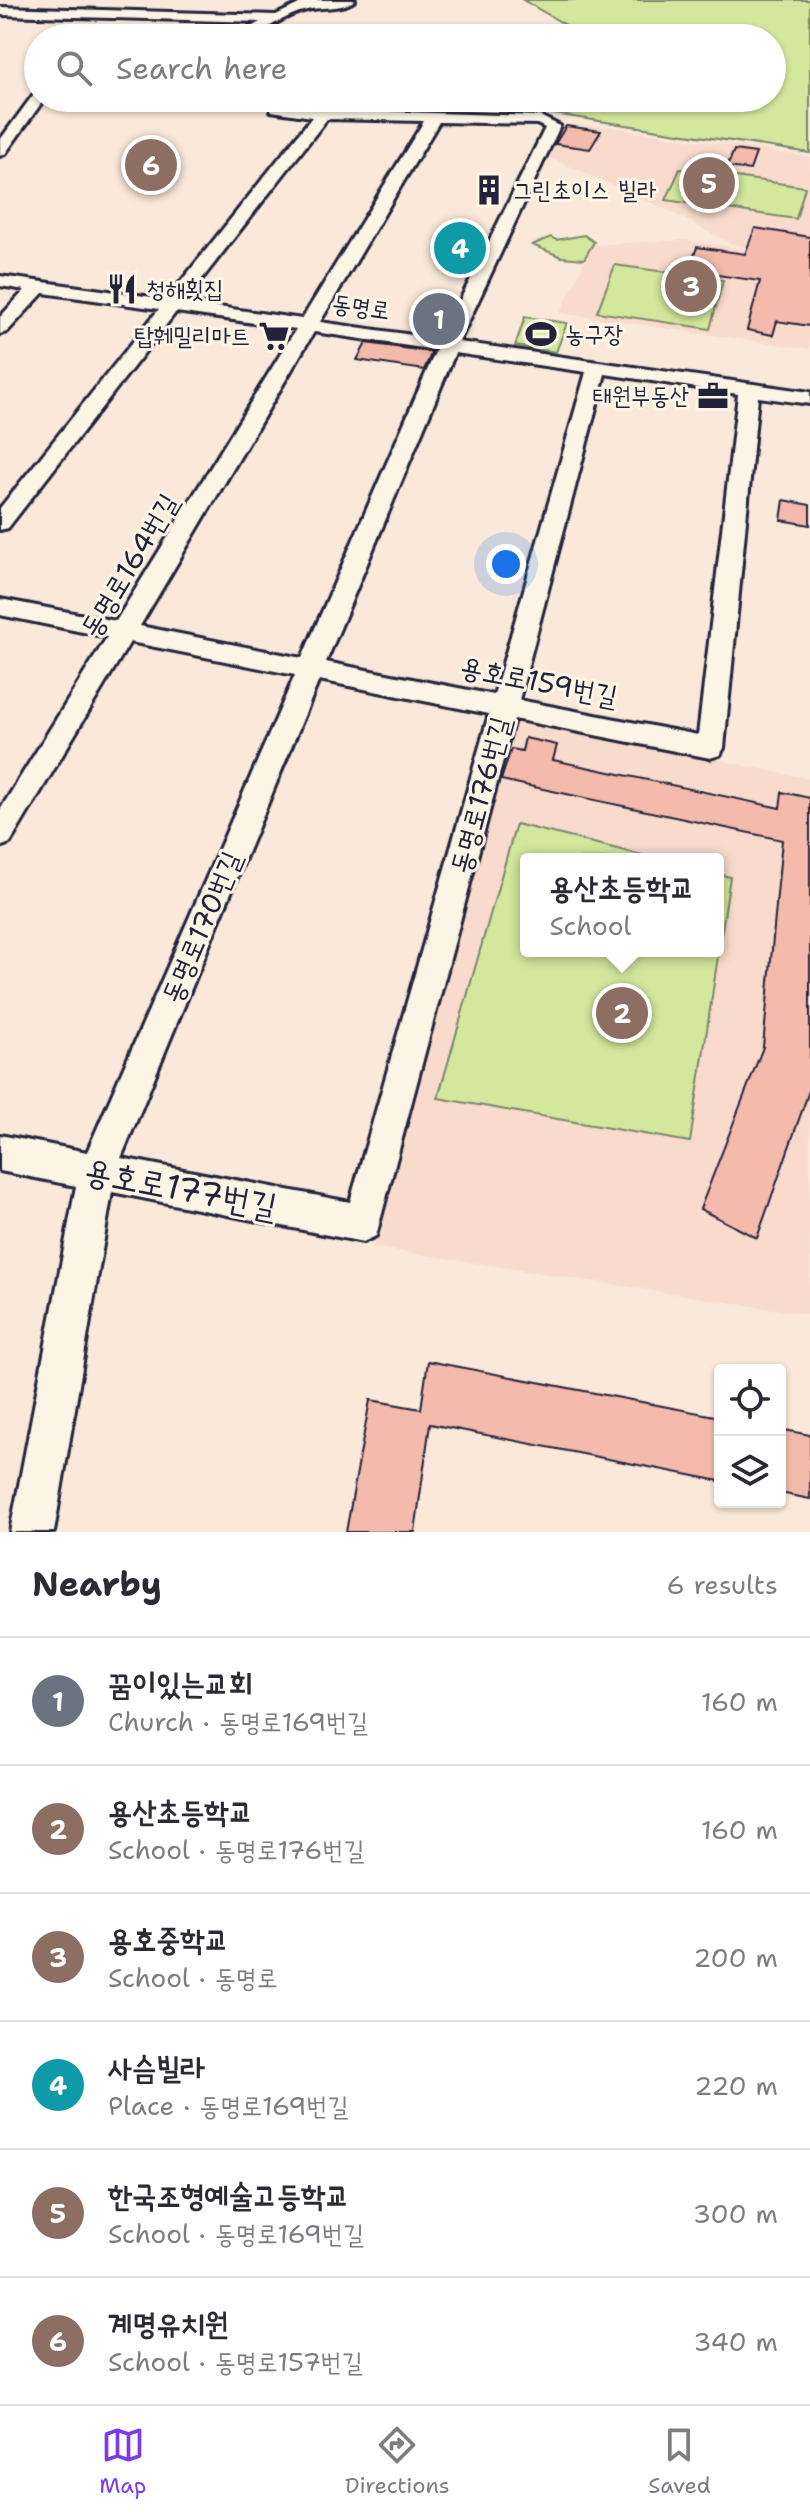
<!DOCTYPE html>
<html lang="en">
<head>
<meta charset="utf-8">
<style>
  :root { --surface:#fff; --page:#f7f7f7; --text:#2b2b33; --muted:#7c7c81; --line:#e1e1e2; --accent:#7c3aed }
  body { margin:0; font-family:"Shantell Sans","Poor Story",sans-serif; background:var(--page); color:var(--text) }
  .controls { position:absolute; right:24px; bottom:24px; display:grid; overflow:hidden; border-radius:8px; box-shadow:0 2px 6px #0004 }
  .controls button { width:72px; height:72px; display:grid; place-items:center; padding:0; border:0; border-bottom:2px solid var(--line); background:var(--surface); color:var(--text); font:40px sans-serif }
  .you { position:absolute; left:506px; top:564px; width:28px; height:28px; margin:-20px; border:6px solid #fff; border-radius:50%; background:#1a73e8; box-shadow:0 0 0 12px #1a73e833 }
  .badge { display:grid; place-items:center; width:52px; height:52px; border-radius:50%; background:var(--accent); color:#fff; font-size:26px; font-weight:700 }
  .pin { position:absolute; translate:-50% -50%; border:4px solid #fff; box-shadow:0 2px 8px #0006 }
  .popup { position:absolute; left:520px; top:853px; width:204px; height:104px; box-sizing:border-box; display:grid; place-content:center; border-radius:8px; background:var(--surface); filter:drop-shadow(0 2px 6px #0005); font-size:26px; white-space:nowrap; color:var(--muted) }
  .popup b { font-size:30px; color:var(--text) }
  .popup::after { content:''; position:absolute; left:50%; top:100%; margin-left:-16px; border:16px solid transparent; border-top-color:var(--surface) }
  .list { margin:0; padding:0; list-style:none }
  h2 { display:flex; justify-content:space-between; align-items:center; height:104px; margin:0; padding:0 32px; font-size:34px }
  h2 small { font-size:26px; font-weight:400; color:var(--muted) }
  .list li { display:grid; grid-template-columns:52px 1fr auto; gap:24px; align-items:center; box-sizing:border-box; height:128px; padding:0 32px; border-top:2px solid var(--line) }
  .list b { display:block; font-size:30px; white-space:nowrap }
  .list p { margin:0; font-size:26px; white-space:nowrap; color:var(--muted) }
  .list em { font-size:26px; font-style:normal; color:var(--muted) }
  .icon { flex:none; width:44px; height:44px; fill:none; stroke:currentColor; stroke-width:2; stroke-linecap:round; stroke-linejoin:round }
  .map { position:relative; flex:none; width:810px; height:1532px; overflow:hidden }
  .search { position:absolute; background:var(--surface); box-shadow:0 2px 6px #0004; left:24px; right:24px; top:24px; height:88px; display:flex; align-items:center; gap:20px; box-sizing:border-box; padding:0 28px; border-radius:44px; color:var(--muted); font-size:30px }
  .sheet { height:872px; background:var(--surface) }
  nav { display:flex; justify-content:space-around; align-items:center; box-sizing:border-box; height:112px; border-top:2px solid var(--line); background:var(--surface); font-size:22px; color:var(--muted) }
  nav a { display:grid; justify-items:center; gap:4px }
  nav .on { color:var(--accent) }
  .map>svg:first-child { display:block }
</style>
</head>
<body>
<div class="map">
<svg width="810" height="1532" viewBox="0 0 810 1532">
  <rect width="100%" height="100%" fill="#fae9da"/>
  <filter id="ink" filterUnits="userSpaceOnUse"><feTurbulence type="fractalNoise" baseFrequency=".0125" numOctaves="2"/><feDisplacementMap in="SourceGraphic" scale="16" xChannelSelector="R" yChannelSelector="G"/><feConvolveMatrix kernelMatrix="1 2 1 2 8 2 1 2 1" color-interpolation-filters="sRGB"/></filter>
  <g filter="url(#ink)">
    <path fill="#f8dbcc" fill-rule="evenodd" d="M562,125L603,126L810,157V256L731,244L668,210L544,155Z
      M683,240L810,259V349L560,313L593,245Z
      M512,717L810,779V1315L372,1247ZM526,859H718V951H526Z"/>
    <path fill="#d3e89d" stroke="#7a856c" stroke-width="2" d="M523,0H810V153L508,107L499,98H772V38H588Z
      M680,169L805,187L796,219L666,200Z
      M584,235L594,242L584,259L562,257L532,245L551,237L556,240Z
      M615,265L723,280L710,329L597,312Z
      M525,317L567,323L556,352L515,346Z
      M516,824L658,859H526V951H718V874L730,877L690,1142L438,1098Z"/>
    <path fill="#f4bbac" stroke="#22223b" stroke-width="2" d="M566,126L601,131L590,149L555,144Z
      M734,150L756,153L750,170L727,167Z
      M755,228L810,237V326L777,321L773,335L747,330L760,281L689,271L697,247L745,254Z
      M428,301L454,305L439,336L417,333Z
      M366,343L432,352L424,370L357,360Z
      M784,500L810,505V525L781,520Z
      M525,738L557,745L553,760L780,808L782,792L810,798V1088L757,1238L700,1209L763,1047L782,840L501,780L511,749L522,751Z
      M428,1361L720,1417V1481L430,1424L415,1532H346L370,1400L421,1409Z
      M780,1429L810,1435V1499L780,1493Z"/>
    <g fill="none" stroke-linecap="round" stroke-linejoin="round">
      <g stroke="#22223b" stroke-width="6">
        <path id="minor" d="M300,0H355C342,10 323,6 307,10C279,16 261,38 231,38L260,22L0,15V7L276,15L299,4Z
          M38,94V98H45L5,154L0,156V140L33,95Z
          M333,98L339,102L333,110L540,116L560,126L459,342L810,392V404L758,397L724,748L720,755L710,758L514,719L376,1236L363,1242L112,1192L54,1532H10L76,1186L0,1171V1135L87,1152L295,675L130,642L10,843L0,847V810L107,637L0,615V599L116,621L296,329L176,312L8,528L0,530V508L159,309L43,293L7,332L0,334V317L25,290L0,286V276L167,299L312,117L271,111V105L319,109L327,99ZM327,119L424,121L302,319L184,302ZM439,122L537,124L545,128L441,339L320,322ZM314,332L436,350L302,658L140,626ZM455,353L586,372L494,695L326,662ZM605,374L738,394L698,735L519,700ZM319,680L489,714L350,1202L121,1158Z"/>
      </g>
      <use href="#minor" fill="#fcf5e5" fill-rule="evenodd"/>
    </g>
  </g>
  <defs>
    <g id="building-bare" transform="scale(2.4)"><path d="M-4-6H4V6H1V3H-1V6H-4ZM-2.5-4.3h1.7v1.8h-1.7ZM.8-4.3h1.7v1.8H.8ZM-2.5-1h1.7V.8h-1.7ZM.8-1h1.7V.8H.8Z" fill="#22223b" stroke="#fcf5e5" stroke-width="2.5" paint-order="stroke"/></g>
    <g id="restaurant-bare" transform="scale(2.4)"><path d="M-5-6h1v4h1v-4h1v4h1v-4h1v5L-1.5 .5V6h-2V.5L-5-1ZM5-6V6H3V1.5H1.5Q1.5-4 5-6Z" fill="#22223b" stroke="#fcf5e5" stroke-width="2.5" paint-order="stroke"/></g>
    <g id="stadium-bare" transform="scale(2.4)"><path d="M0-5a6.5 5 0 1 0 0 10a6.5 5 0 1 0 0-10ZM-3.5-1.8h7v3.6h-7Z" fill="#22223b" stroke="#fcf5e5" stroke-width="2.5" paint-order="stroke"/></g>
    <g id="supermarket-bare" transform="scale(2.4)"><path d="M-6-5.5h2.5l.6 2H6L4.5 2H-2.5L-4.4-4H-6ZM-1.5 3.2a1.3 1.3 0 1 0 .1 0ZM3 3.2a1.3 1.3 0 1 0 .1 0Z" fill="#22223b" stroke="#fcf5e5" stroke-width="2.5" paint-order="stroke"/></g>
    <g id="office-bare" transform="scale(2.4)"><path d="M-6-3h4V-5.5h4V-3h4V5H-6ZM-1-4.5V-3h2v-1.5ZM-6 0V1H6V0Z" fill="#22223b" stroke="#fcf5e5" stroke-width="2.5" paint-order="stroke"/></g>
  </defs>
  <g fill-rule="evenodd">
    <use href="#building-bare" x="489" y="190"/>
    <use href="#restaurant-bare" x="122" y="289"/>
    <use href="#stadium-bare" x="541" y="334"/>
    <use href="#supermarket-bare" x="274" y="336"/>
    <use href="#office-bare" x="713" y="396"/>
  </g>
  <g text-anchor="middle" stroke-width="6" stroke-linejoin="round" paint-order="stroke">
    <g font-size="24" fill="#22223b" stroke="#fcf5e5" text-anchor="start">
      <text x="513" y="198">그린초이스 빌라</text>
      <text x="146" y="297">청해횟집</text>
      <text x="565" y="342">농구장</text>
      <text x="250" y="344" text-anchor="end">탑훼밀리마트</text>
      <text x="689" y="404" text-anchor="end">태원부동산</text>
    </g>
    <g font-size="24" fill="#22223b" stroke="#fcf5e5">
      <text transform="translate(361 307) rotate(8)" y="8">동명로</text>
    </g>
    <g font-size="28" fill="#22223b" stroke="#fcf5e5">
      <text transform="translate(129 565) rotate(-59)" y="10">동명로164번길</text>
      <text transform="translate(539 681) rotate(11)" y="10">용호로159번길</text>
      <text transform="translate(480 795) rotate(-75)" y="10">동명로176번길</text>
      <text transform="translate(201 927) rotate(-67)" y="10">동명로170번길</text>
    </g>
    <g font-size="34" fill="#22223b" stroke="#fcf5e5">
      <text transform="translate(181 1188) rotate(11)" y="12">용호로177번길</text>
    </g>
  </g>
</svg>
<div class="controls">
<button><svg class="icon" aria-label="locate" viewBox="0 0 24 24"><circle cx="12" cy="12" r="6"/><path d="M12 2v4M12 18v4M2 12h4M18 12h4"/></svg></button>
<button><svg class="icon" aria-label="layers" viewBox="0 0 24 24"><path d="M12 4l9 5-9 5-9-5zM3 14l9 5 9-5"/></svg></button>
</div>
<div class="you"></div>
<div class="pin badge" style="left:439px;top:319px;background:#6b7280">1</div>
<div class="pin badge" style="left:622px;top:1013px;background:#8d6e63">2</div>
<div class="popup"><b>용산초등학교</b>School</div>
<div class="pin badge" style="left:691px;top:286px;background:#8d6e63">3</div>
<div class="pin badge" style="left:460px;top:248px;background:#0f9aa8">4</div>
<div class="pin badge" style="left:709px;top:183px;background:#8d6e63">5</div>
<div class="pin badge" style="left:151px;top:165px;background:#8d6e63">6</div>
<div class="search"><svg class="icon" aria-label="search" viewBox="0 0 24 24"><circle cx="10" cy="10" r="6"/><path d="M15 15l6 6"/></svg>Search here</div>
</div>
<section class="sheet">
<h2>Nearby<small>6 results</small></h2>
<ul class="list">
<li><span class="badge" style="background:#6b7280">1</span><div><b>꿈이있는교회</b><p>Church · 동명로169번길</p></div><em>160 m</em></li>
<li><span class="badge" style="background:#8d6e63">2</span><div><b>용산초등학교</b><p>School · 동명로176번길</p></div><em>160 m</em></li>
<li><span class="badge" style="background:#8d6e63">3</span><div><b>용호중학교</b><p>School · 동명로</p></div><em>200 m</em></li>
<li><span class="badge" style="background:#0f9aa8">4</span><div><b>사슴빌라</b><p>Place · 동명로169번길</p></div><em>220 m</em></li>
<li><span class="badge" style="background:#8d6e63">5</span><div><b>한국조형예술고등학교</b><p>School · 동명로169번길</p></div><em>300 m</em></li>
<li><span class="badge" style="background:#8d6e63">6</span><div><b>계명유치원</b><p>School · 동명로157번길</p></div><em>340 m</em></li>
</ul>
</section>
<nav>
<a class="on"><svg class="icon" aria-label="map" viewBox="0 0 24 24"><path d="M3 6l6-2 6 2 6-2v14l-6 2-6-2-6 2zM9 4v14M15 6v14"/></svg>Map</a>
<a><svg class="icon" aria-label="directions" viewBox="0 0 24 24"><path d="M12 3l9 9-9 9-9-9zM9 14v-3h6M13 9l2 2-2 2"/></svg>Directions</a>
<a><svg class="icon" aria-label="saved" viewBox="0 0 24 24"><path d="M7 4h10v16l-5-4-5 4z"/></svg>Saved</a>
</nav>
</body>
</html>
